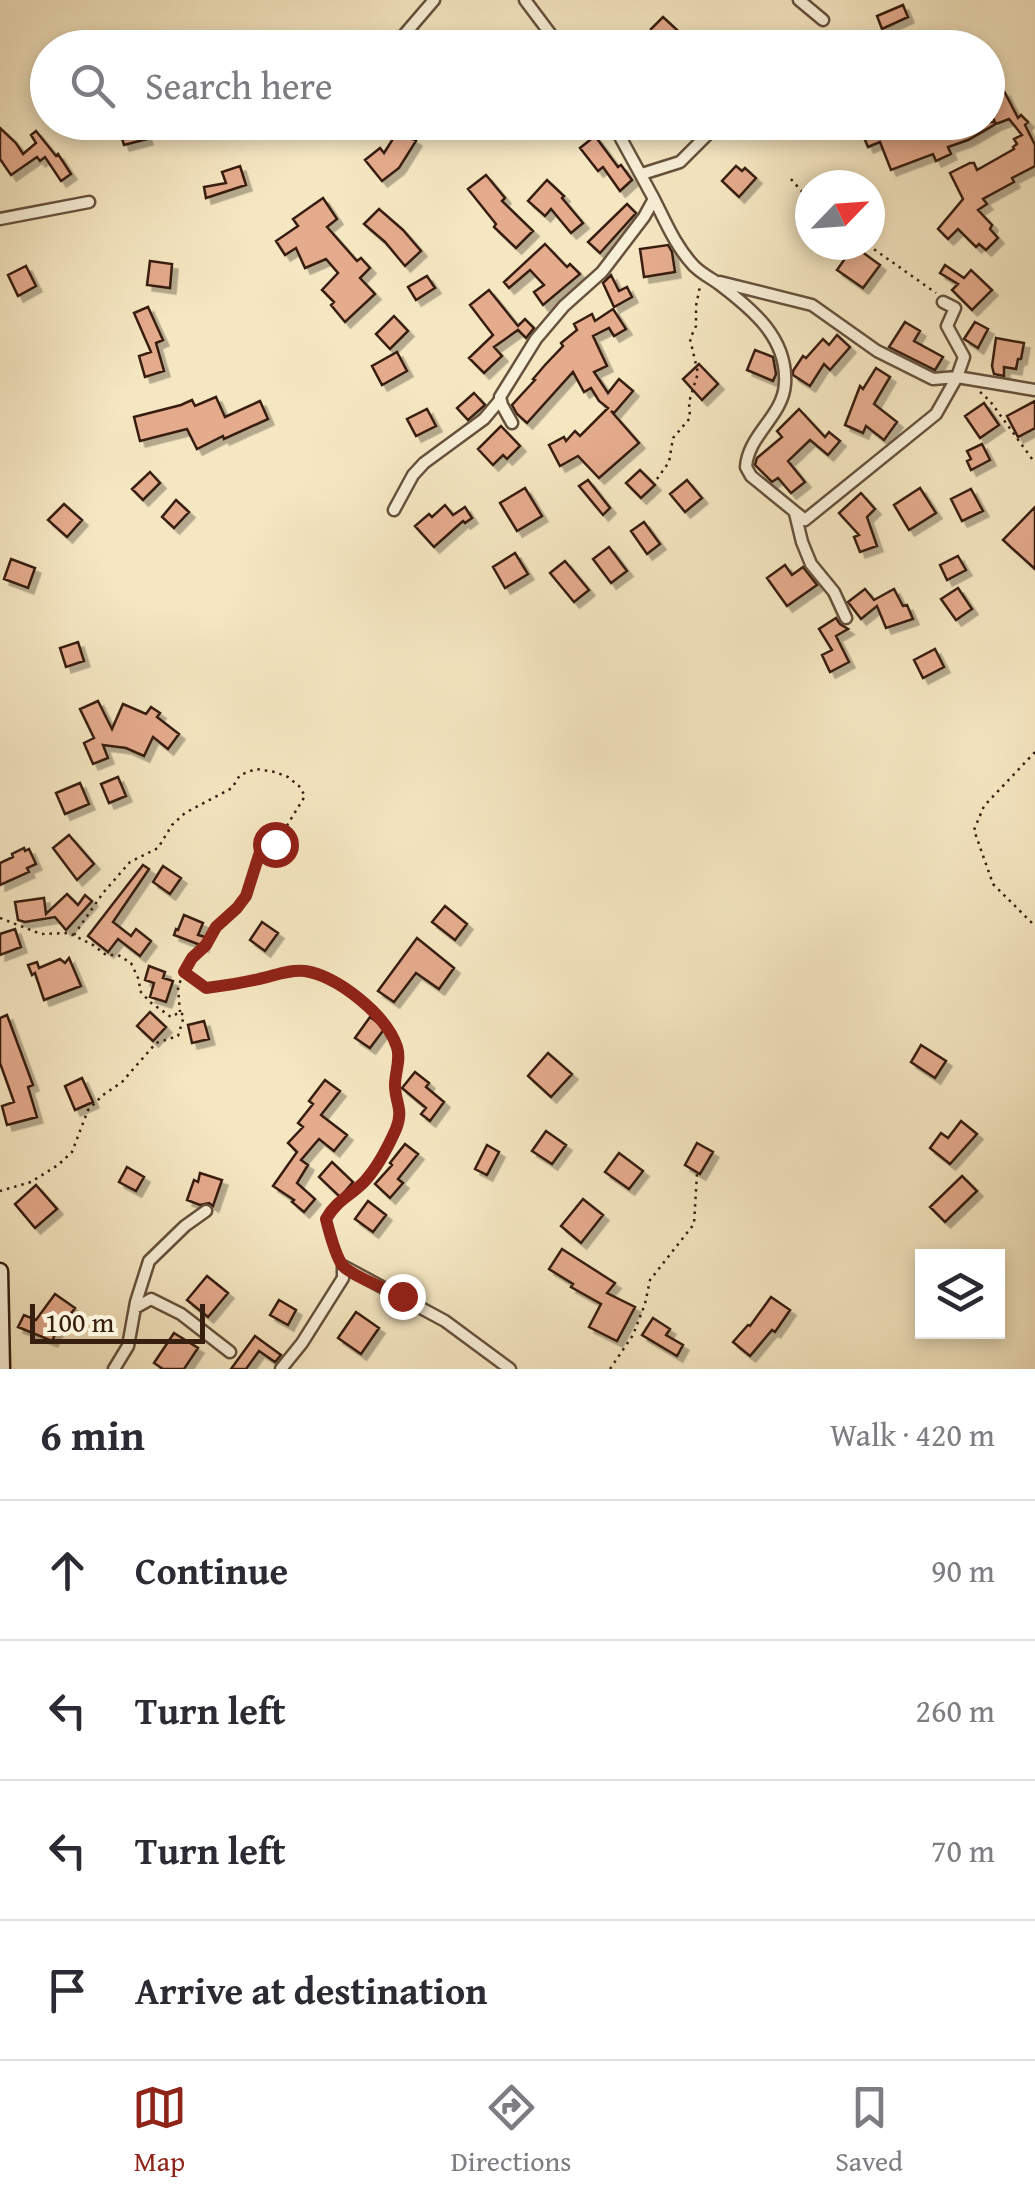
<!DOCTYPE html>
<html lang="en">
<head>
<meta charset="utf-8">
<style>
  :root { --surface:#fff; --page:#f2f2f3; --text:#2b2b33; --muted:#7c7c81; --line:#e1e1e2; --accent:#8f2418 }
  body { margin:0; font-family:"Gentium Book Plus",serif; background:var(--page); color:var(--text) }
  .controls { position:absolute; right:30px; bottom:30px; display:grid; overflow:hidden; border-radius:0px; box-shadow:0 5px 15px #0003 }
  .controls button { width:90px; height:90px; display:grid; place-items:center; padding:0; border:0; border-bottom:2px solid var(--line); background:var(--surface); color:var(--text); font:50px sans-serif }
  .compass { position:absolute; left:795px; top:170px; width:90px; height:90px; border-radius:50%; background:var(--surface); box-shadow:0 5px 15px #0003; rotate:65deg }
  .scale { position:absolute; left:30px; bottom:25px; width:175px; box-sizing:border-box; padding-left:10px; border:5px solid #371f10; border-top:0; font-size:28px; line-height:35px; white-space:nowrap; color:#371f10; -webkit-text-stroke:8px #f8efd7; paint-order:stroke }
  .stop { position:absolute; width:30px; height:30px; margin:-22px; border:8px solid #8f2418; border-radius:50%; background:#fff }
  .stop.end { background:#8f2418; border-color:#fff; box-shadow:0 2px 10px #0008 }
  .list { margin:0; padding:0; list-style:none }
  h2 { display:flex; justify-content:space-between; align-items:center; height:130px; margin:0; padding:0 40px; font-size:42px }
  h2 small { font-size:32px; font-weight:400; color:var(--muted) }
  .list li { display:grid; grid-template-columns:65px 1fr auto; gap:30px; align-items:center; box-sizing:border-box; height:140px; padding:0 40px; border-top:2px solid var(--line) }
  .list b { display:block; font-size:38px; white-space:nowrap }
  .list em { font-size:32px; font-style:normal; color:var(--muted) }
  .icon { flex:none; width:55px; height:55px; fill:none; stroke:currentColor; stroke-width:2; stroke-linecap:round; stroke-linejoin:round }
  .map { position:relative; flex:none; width:1035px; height:1369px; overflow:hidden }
  .search { position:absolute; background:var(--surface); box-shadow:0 5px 15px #0003; left:30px; right:30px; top:30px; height:110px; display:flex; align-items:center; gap:25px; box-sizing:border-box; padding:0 35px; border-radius:55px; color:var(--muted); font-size:38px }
  .sheet { height:690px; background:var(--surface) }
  nav { display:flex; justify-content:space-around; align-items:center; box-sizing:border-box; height:140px; border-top:2px solid var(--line); background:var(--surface); font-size:28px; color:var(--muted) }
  nav a { display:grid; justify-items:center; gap:5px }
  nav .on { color:var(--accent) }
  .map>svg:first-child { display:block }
</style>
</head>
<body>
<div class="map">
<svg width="1035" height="1369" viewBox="0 0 1035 1369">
  <defs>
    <filter id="shadow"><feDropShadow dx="5.5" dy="5.5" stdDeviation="0" flood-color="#0004"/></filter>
  </defs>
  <rect width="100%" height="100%" fill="#f5e7c2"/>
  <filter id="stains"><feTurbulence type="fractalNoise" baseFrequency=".002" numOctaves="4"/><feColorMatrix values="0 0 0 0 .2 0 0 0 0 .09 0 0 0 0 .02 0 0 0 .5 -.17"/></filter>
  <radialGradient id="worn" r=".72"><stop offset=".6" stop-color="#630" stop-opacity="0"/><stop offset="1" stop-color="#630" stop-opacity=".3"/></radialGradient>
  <path fill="#e5ab8d" stroke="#371f10" stroke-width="2.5" filter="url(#shadow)" d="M903,5L908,17L882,29L877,16Z
    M663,17L689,41L683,48H670L651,29Z
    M988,72L997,95L1004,91L1018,118L1021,115L1028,122L1025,125L1035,145V166L1012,178L1014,182L983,199L987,204L978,210L992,225L990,229L998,238L986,250L979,244L976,247L958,229L948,239L938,229L963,199L950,173L970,163H974L977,170L1014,149L1013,147L1017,144L1014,139L1022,135L1009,119L996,124L968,140L948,147L951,154L936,161L933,154L891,170L880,142L868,147L862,133L887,122H907L913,136L943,122H995L988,108Z
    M131,122H142L147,139L124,145L118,126Z
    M0,128L16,143L23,154L36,143L31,135L36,131L56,156L58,154L71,174L61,181L45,157L40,161L37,157L11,175L0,159Z
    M396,134L402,138L405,134L416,141L399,168L382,181L365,160L380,148L384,153Z
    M595,136L618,167L621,165L632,180L620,191L603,167L598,171L580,148Z
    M240,166L246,185L206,198L204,187L226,183L222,172Z
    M736,166L742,171L745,168L756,178L739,197L722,181Z
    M486,175L505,198L502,201L533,231L516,248L494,227L496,224L468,189Z
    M547,180L564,196L562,198L583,223L571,233L551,209L545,216L528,201Z
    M323,198L337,219L327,227L357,261L361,258L370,268L360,278L375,294L345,322L331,305L334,302L322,290L338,273L326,259L305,268L296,248L285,255L276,241L298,226L293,219Z
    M627,204L636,213L600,253L588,242Z
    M379,209L403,230L421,251L405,266L385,242L364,224Z
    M545,244L567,267L570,264L580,274L543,305L534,292L544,285L530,270L509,288L504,282Z
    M668,245L672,252L675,272L644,277L640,249Z
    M854,246L880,265L863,288L837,270Z
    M150,261L172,264L170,288L147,285Z
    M945,265L964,278L971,270L992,290L972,310L952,290L958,284L940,273Z
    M26,266L36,286L18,296L8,275Z
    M611,275L619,291L627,287L632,297L614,307L603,283Z
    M427,276L435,288L416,300L408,287Z
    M489,290L518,326L525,319L534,328L526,338L518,330L494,347L502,356L484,373L469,358L493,335L470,305Z
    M148,307L163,340L156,343L164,371L145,377L139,356L151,352L134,313Z
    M613,309L626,329L614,336L609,328L593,336L607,366L594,372L608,393L619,379L633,391L614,413L611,411L639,443L599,478L578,456L560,466L549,445L564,437L566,441L575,431L580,436L608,408L599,401L591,388L584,392L573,372L527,423L517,414L512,405L535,380L533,379L545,365L563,346L561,343L577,330L574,324L592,314L595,321Z
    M394,316L408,331L390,349L376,334Z
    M905,322L920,331L914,341L943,357L935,370L889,347Z
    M975,322L988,329L978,348L964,339Z
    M837,335L850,347L830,370L824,364L810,386L793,375V371L803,356L806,358L823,339L829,345Z
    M996,338L1024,343L1021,359H1018L1016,369L1004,367V376L994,374L992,366Z
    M755,350L773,357L776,374L773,381L747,370Z
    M397,352L407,371L382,385L372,366Z
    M699,364L718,384L702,400L683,379Z
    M876,368L890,377L874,404L897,422L884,440L866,426L863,433L845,425L860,386L863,389Z
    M474,393L485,405L468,420L457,408Z
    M216,397L225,417L260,401L268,419L224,439L223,436L197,449L187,429L140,441L134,417L181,405L192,400L195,406Z
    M1035,401V428L1018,437L1007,416Z
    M984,403L999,425L980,438L965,416Z
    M427,409L436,426L416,436L407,419Z
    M799,409L825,437L829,432L840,441L828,455L810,440L788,461L805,482L791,493L778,478L772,482L755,465L757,458L782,437L777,431Z
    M501,426L520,446L507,459L503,455L493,465L478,449Z
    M982,444L990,460L971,470L967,461L971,459L967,451Z
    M640,470L655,485L641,498L626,483Z
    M150,472L160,483L143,500L132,489Z
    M588,480L610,508L603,515L579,486Z
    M687,480L702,498L685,512L670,494Z
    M525,488L542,516L517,531L500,503Z
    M920,488L936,513L909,530L894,505Z
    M971,489L983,511L962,521L951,499Z
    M861,493L875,509L867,517L877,546L860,552L854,537L859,535L839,513Z
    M176,500L189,512L174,528L162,517Z
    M64,504L82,520L67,537L48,520Z
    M445,505L453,515L465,507L472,518L465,523L463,521L434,547L415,526L429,514L432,517Z
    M1035,507V569L1003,540Z
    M644,522L660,544L647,554L631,531Z
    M609,547L627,571L611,583L593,559Z
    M515,553L528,574L505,588L493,567Z
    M958,556L966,570L947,580L940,565Z
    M11,559L35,568L28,588L4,579Z
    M565,561L589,590L574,602L550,573Z
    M785,565L792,575L803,567L817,585L787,606L767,578Z
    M958,588L972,609L956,620L941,599Z
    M865,589L874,600L894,589L903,606L907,605L913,619L886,628L877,606L861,619L848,602Z
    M836,618L840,624L848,629L836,636L849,662L830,672L822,655L832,650L819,629Z
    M78,642L84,661L66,667L60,648Z
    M935,649L944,667L923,678L914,660Z
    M98,701L112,729L123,704L146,714L151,707L160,713L157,717L179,734L168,749L153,737L144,756L126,748L103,745L108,758L93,764L84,743L94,738L80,709Z
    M118,777L126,796L109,803L101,784Z
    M80,783L89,804L65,814L56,793Z
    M69,835L94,864L77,880L53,848Z
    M24,848L25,851L29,849L36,864L27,868L29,872L0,885V863L13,857L12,854Z
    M143,865L149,869L113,922L131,936L136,929L151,941L140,956L118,939L108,952L88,936Z
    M163,866L181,878L170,894L153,882Z
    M67,894L78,905L85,895L92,901L66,930L55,917L25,922L18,920L15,902L44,898L46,914Z
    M445,906L467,924L455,940L432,922Z
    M184,915L203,923L198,935L205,937L203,946L174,935L176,929L178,930Z
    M262,922L278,933L265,951L250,940Z
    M15,929L21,947L0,955V934Z
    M417,938L454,968L439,989L416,973L394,1002L378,991Z
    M69,958L81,986L44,1000L35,973L32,975L28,965L37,962L39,968L60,959L65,963Z
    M149,966L165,972L163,978L173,981L166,1002L150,997L154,983L145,980Z
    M150,1012L166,1027L153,1041L137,1026Z
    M7,1015L33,1085L28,1087L37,1117L7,1125L2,1106L14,1102L0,1063V1018Z
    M370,1017L385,1028L370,1048L355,1038Z
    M204,1021L209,1039L192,1043L188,1025Z
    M921,1045L946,1061L935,1078L911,1062Z
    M548,1053L572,1074L551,1097L528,1076Z
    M415,1072L429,1083L426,1087L444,1102L430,1121L421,1114L426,1108L402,1088Z
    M82,1078L93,1102L75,1110L65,1086Z
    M325,1080L340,1091L321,1115L347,1135L334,1151L319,1139L301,1160L308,1165L297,1183L315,1199L304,1212L292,1202L294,1200L273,1186L297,1152L288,1143L303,1127L298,1123L313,1104L309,1101Z
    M961,1121L977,1134L950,1164L930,1148L941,1133L948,1138Z
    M546,1131L566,1145L552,1164L532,1151Z
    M697,1143L713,1152L700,1174L685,1165Z
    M405,1144L418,1154L398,1179L403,1183L390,1198L375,1184L392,1165L390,1163Z
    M487,1145L499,1152L487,1175L475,1169Z
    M619,1153L643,1171L629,1189L605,1172Z
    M332,1162L353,1182L340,1197L319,1177Z
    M127,1167L144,1177L136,1191L119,1182Z
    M200,1173L222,1180L213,1206L209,1203L200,1205L187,1200L194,1180L198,1182Z
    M962,1176L977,1191L945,1222L930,1207Z
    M36,1185L57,1209L35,1228L15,1204Z
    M583,1199L603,1215L581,1243L561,1226Z
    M368,1201L386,1215L373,1232L355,1219Z
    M562,1249L615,1283L607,1293L635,1307L617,1341L589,1327L601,1304L571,1287L573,1284L549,1269Z
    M207,1276L228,1293L208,1317L187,1300Z
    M55,1294L75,1308L62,1326L60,1324L52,1341L18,1327L24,1315L36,1320Z
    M771,1297L790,1310L775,1332L772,1330L750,1356L733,1342L748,1325L750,1326Z
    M279,1300L296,1310L288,1325L270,1315Z
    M356,1312L379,1328L361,1354L338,1338Z
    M653,1318L670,1329L666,1335L683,1345L677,1356L642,1335Z
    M174,1333L198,1348L184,1369H163L154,1363Z
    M255,1336L281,1355L275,1362L259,1351L246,1369H231Z"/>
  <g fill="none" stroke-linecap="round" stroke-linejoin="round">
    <g stroke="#66513c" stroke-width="15">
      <path id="street" d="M525,0L561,48
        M799,0L823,20
        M404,35L434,0
        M642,174L680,162L720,122
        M654,199C666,223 676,247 694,266C702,274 711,278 719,284C752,309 788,338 785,384C783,416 748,435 746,467L751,476L805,520L936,414L957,377L964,357L947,326L955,308L943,302
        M0,219L89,202
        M720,282L812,305L877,351L933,379L957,377L1035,390
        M512,423L502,405L500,397L536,339L564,306L602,272L644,217L654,199L612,122
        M394,510L413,475L424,463L484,419L500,400
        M795,513L802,542L811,564L834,592L846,618
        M135,1308L151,1299L181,1314L230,1352
        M114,1369L128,1346L136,1302L149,1261L185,1226L206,1211
        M281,1369L302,1343L343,1278V1266L445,1321L510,1369"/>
    </g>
    <g stroke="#371f10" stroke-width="19">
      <path id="secondary" d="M0,1271L2,1369"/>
    </g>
    <path stroke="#371f10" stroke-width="2.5" stroke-dasharray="2.5 5" stroke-linecap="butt" d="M791,179L810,201
      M868,245L936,293
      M980,392L990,401L1035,463
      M657,479L669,462L673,438L690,418L689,402L698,373L690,339L696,326V306L700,286
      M1035,752L984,806L974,830L993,884L1035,926
      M0,918L41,934L69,933L93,945L106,955H118L131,963L139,980L140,991L150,1002L171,1017L180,1012L184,1016L178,1036L156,1043L122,1082L103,1095L88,1110L72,1152L58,1165L31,1182L0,1191
      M74,935L103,893L130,862L158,848L172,825L185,813L232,788L240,775L256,769L275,772L288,777L299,786L305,796L275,845L259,855L246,895L228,918L216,927L205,945L192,958L182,976L178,988L180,1012
      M187,974L206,988C224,986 242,983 259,979C274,976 289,969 304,971C337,977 386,1014 397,1047C401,1060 395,1072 395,1085C395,1103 404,1109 396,1129C389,1147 377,1168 364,1182C349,1197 337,1200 326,1219L329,1233L339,1255
      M610,1369L633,1335L645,1304L650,1280L694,1224L697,1174"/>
    <use href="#street" stroke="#f8efd7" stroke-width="10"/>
    <use href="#secondary" stroke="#f8efd7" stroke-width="14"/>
  </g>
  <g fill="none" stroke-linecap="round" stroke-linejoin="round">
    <path stroke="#8f2418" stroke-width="12" d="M275,844L259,855L246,896L237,908L216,927L206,945L192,958L184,972L206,988C224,986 242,983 259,979C274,976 289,969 305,971C337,976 386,1014 397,1047C401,1060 395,1072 395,1085C395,1103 404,1109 396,1129C388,1147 377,1168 364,1182C349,1197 337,1200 326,1219C329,1231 336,1257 343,1266C352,1276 388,1290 402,1296"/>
  </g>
  <rect width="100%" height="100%" filter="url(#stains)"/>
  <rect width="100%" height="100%" fill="url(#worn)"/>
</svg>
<div class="controls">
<button><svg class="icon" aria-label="layers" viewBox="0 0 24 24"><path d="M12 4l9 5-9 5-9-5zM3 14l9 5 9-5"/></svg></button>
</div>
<svg class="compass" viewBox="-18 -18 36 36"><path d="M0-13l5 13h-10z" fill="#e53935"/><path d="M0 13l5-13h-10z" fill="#7c7c81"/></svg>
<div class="scale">100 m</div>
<div class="stop" style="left:275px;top:844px"></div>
<div class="stop end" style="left:402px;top:1296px"></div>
<div class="search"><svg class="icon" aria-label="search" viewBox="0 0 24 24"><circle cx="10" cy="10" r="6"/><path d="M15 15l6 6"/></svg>Search here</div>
</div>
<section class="sheet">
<h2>6 min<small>Walk · 420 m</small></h2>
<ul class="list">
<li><svg class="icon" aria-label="ahead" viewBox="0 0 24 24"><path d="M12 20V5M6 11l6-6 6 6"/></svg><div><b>Continue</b></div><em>90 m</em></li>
<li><svg class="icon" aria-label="left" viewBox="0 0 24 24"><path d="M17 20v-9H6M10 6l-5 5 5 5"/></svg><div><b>Turn left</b></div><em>260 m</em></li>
<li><svg class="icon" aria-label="left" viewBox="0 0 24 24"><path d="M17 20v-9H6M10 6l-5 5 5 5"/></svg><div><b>Turn left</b></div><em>70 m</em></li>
<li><svg class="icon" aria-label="arrive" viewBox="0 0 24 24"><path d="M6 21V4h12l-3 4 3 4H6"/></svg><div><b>Arrive at destination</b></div></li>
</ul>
</section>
<nav>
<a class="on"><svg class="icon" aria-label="map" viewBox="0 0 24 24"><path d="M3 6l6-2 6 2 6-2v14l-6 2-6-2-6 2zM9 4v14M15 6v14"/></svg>Map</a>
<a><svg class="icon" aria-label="directions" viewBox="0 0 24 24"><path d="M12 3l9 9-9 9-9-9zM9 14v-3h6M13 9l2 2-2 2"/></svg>Directions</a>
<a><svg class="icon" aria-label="saved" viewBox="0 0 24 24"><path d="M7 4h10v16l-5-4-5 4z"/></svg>Saved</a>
</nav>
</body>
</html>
